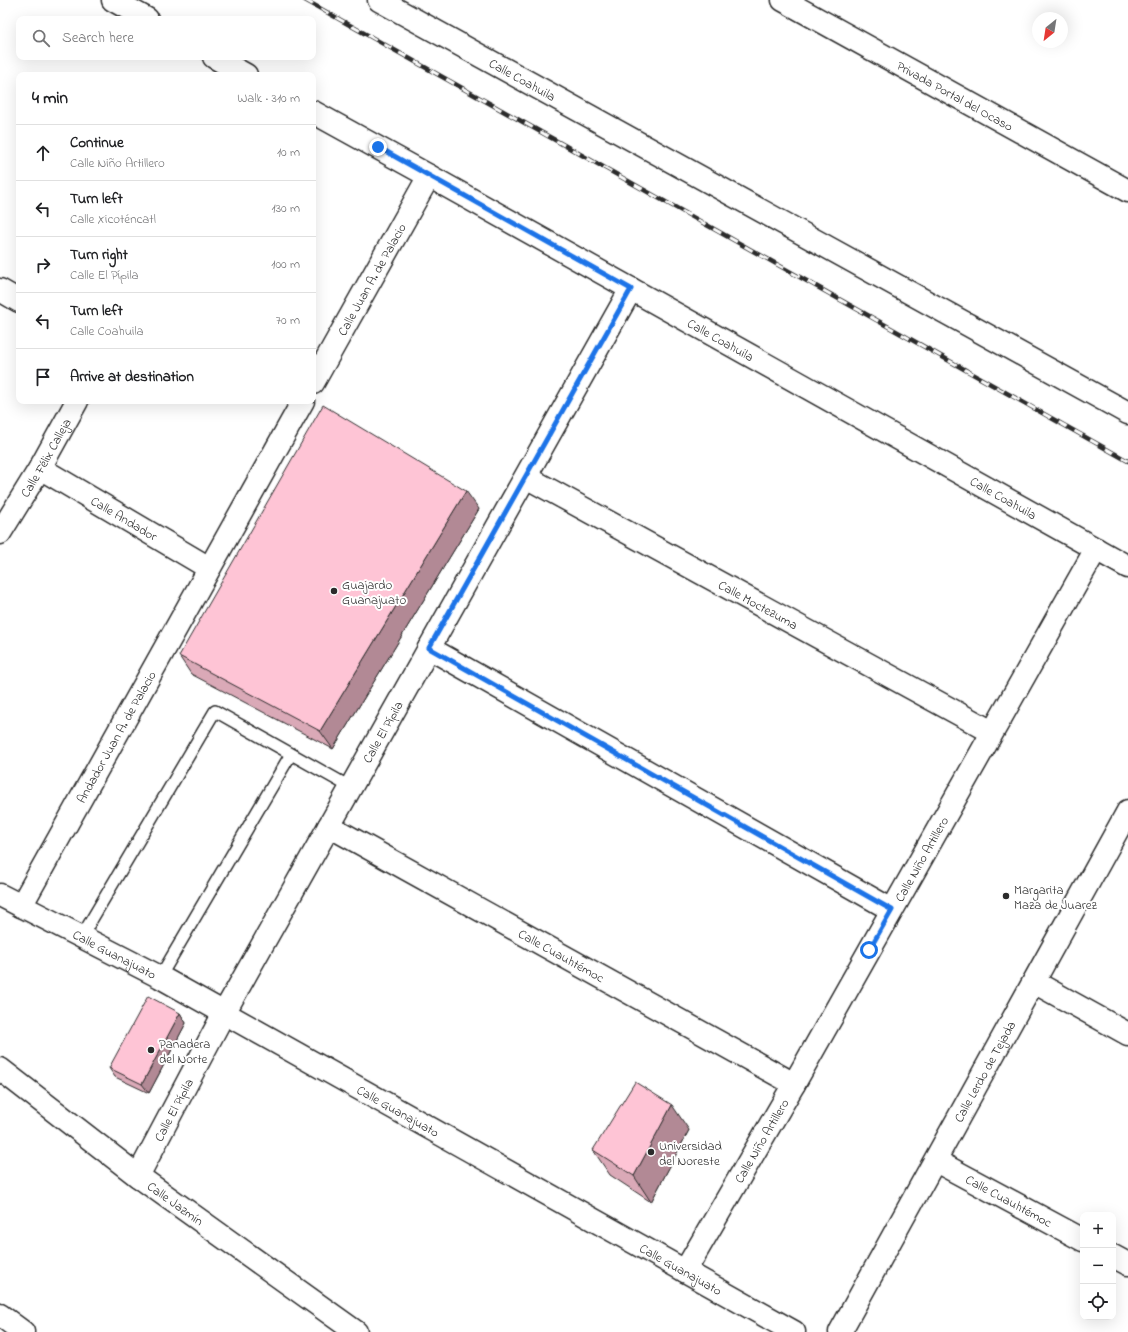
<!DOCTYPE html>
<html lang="en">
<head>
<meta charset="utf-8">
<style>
  :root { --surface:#fff; --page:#f2f2f2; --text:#202124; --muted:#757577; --line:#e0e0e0 }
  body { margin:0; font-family:"Indie Flower",sans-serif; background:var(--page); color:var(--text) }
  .controls { position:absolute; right:12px; bottom:12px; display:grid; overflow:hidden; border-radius:8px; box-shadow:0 4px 16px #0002 }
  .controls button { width:36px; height:36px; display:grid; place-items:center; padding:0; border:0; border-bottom:1px solid var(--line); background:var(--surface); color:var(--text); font:20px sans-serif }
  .compass { position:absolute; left:1032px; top:12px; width:36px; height:36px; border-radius:50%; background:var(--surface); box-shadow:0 4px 16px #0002; rotate:210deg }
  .stop { position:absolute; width:12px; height:12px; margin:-9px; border:3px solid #1a73e8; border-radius:50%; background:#fff }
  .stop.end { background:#1a73e8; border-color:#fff; box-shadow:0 1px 4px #0008 }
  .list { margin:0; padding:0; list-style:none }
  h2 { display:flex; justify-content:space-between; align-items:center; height:52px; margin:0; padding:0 16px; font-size:17px }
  h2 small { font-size:13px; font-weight:400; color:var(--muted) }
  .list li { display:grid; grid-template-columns:26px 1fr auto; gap:12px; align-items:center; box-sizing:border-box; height:56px; padding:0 16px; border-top:1px solid var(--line) }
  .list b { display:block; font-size:15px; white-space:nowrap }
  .list p { margin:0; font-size:13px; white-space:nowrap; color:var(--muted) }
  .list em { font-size:13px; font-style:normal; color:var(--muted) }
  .icon { flex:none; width:22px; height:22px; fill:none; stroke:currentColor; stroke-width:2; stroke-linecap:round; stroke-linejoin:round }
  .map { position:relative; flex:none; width:1128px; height:1332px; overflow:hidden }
  .search { position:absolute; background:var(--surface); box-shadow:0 4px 16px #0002; left:16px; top:16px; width:300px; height:44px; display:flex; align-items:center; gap:10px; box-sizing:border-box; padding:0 14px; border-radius:8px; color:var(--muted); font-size:15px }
  .panel { position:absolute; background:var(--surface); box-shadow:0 4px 16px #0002; left:16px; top:72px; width:300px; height:332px; border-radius:8px }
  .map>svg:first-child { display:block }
</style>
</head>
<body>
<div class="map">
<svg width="1128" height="1332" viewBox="0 0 1128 1332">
  <rect width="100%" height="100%" fill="#fff"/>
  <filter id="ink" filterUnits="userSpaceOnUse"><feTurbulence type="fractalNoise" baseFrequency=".025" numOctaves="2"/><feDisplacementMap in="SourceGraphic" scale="8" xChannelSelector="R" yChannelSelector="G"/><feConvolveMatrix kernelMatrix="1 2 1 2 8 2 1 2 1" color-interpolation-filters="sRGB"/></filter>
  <g filter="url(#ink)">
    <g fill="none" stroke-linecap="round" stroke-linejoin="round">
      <g stroke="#2b2b2b" stroke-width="14">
        <path id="service" d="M82,936L215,711L350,787
          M160,977L291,754"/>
      </g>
      <g stroke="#2b2b2b" stroke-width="25">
        <g id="minor">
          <path id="s1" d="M379,0L1128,413"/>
          <path id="s2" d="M783,0L1128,191"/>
          <path d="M0,290L19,301"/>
          <path id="s3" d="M313,383L429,176"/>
          <path id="s4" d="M40,468L209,568"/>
          <path id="s5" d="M526,477L992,732"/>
          <path id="s6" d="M0,533L40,468L77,401"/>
          <path d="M429,648L892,910"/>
          <path id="s7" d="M329,826L794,1084"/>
          <path id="s8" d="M21,906L303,401"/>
          <path d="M1034,982L1128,1034"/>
          <path id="s9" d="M0,1069L138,1176L356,1332"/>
          <path id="s10" d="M936,1161L1083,1240"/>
          <path id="s11" d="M138,1176L224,1013L631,289"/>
          <path d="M1113,1256L1128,1264"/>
          <path id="s12" d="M685,1271L794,1084L1096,549"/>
          <path d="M0,1315L23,1332"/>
          <path id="s13" d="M840,1332L1128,811"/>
        </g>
      </g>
      <g stroke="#2b2b2b" stroke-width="25">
        <g id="tertiary">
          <path d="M113,0L147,19"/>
          <path d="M214,57L246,75"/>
          <path id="s14" d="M313,112L429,176L1128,567"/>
          <path id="s15" d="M0,895L160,977L794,1332"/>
        </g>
      </g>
      <use href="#service" stroke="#fff" stroke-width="11"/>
      <use href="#minor" stroke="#fff" stroke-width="22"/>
      <use href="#tertiary" stroke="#fff" stroke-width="22"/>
      <g stroke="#2b2b2b" stroke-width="4.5">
        <path id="rail" d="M305,0L1128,461"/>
      </g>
      <use href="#rail" stroke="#fff" stroke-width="3" stroke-dasharray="9" stroke-linecap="butt"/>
    </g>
    <path fill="#daa9b7" stroke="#2b2b2b" d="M479,509L333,749L191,674L179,656Z
      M180,1013L186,1023L149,1093L115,1077L109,1068Z
      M689,1130L651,1202L610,1175L593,1150Z"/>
    <path fill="#b28995" stroke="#2b2b2b" d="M466,491L479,509L333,749L320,731Z
      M180,1013L186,1023L149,1093L142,1084Z
      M672,1105L689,1130L651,1202L634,1176Z"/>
    <path fill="#fec4d5" stroke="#2b2b2b" d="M323,405L466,491L320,731L179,656Z
      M148,996L180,1013L142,1084L109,1068Z
      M635,1082L672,1105L634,1176L593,1150Z"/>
  </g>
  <g fill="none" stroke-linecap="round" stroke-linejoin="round" filter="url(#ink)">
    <path stroke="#1a73e8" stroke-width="5" d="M378,147L631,289L429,648L892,910L869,950"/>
  </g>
  <g fill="#2b2b2b" stroke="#fff" stroke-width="1.5">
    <circle cx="334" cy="591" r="4"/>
    <circle cx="1006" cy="896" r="4"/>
    <circle cx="151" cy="1050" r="4"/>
    <circle cx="651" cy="1152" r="4"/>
  </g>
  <g text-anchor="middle" stroke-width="4" stroke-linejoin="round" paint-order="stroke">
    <g font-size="13" fill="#2b2b2b" stroke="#fff">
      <text dy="5" stroke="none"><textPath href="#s1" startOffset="164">Calle Coahuila</textPath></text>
      <text dy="5" stroke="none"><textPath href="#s2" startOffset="197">Privada Portal del Ocaso</textPath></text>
      <text dy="5" stroke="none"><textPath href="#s3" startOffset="119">Calle Juan A. de Palacio</textPath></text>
      <text dy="5" stroke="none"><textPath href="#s14" startOffset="467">Calle Coahuila</textPath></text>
      <text dy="5" stroke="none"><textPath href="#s6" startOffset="88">Calle Félix Calleja</textPath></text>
      <text dy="5" stroke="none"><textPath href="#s14" startOffset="791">Calle Coahuila</textPath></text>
      <text dy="5" stroke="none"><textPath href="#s4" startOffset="98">Calle Andador</textPath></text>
      <text dy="5" stroke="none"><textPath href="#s5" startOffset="265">Calle Moctezuma</textPath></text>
      <text dy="5" stroke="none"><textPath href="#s11" startOffset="507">Calle El Pípila</textPath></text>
      <text dy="5" stroke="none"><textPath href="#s8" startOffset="194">Andador Juan A. de Palacio</textPath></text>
      <text dy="5" stroke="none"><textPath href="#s12" startOffset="475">Calle Niño Artillero</textPath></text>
      <text dy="5" stroke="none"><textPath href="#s15" startOffset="129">Calle Guanajuato</textPath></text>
      <text dy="5" stroke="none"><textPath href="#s7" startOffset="266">Calle Cuauhtémoc</textPath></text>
      <text dy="5" stroke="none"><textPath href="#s13" startOffset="298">Calle Lerdo de Tejada</textPath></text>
      <text dy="5" stroke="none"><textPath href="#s11" startOffset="75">Calle El Pípila</textPath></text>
      <text dy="5" stroke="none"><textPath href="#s15" startOffset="453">Calle Guanajuato</textPath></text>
      <text dy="5" stroke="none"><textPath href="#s12" startOffset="151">Calle Niño Artillero</textPath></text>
      <text dy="5" stroke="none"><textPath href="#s10" startOffset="83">Calle Cuauhtémoc</textPath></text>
      <text dy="5" stroke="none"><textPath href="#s9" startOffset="221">Calle Jazmín</textPath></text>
      <text dy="5" stroke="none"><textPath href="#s15" startOffset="777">Calle Guanajuato</textPath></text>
    </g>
    <g font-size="13" fill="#2b2b2b" stroke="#fff" text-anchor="start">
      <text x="342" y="589">Guajardo<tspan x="342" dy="15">Guanajuato</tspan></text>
      <text x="1014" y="894">Margarita<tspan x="1014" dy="15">Maza de Juarez</tspan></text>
      <text x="159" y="1048">Panadera<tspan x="159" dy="15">del Norte</tspan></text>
      <text x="659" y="1150">Universidad<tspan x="659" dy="15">del Noreste</tspan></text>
    </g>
  </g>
</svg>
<div class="controls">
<button>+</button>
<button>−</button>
<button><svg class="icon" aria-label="locate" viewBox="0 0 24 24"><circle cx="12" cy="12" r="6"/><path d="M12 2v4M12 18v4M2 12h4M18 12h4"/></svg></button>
</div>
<svg class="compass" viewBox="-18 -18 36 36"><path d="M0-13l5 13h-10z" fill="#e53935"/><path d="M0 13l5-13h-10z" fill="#757577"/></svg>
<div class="stop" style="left:869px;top:950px"></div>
<div class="stop end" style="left:378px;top:147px"></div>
<div class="search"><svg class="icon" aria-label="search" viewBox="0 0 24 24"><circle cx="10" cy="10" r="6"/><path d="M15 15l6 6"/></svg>Search here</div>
<section class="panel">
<h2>4 min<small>Walk · 310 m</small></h2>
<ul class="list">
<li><svg class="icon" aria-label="ahead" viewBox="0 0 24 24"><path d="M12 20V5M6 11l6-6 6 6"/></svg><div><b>Continue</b><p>Calle Niño Artillero</p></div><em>10 m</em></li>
<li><svg class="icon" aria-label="left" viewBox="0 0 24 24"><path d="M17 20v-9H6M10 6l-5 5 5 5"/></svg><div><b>Turn left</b><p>Calle Xicoténcatl</p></div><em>130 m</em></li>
<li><svg class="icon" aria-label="right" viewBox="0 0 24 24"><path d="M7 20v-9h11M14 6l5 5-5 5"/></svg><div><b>Turn right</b><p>Calle El Pípila</p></div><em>100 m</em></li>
<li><svg class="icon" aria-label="left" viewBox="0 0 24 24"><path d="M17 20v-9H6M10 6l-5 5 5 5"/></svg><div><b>Turn left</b><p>Calle Coahuila</p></div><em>70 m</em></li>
<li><svg class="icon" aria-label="arrive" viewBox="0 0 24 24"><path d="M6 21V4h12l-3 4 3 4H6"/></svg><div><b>Arrive at destination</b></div></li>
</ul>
</section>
</div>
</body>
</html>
